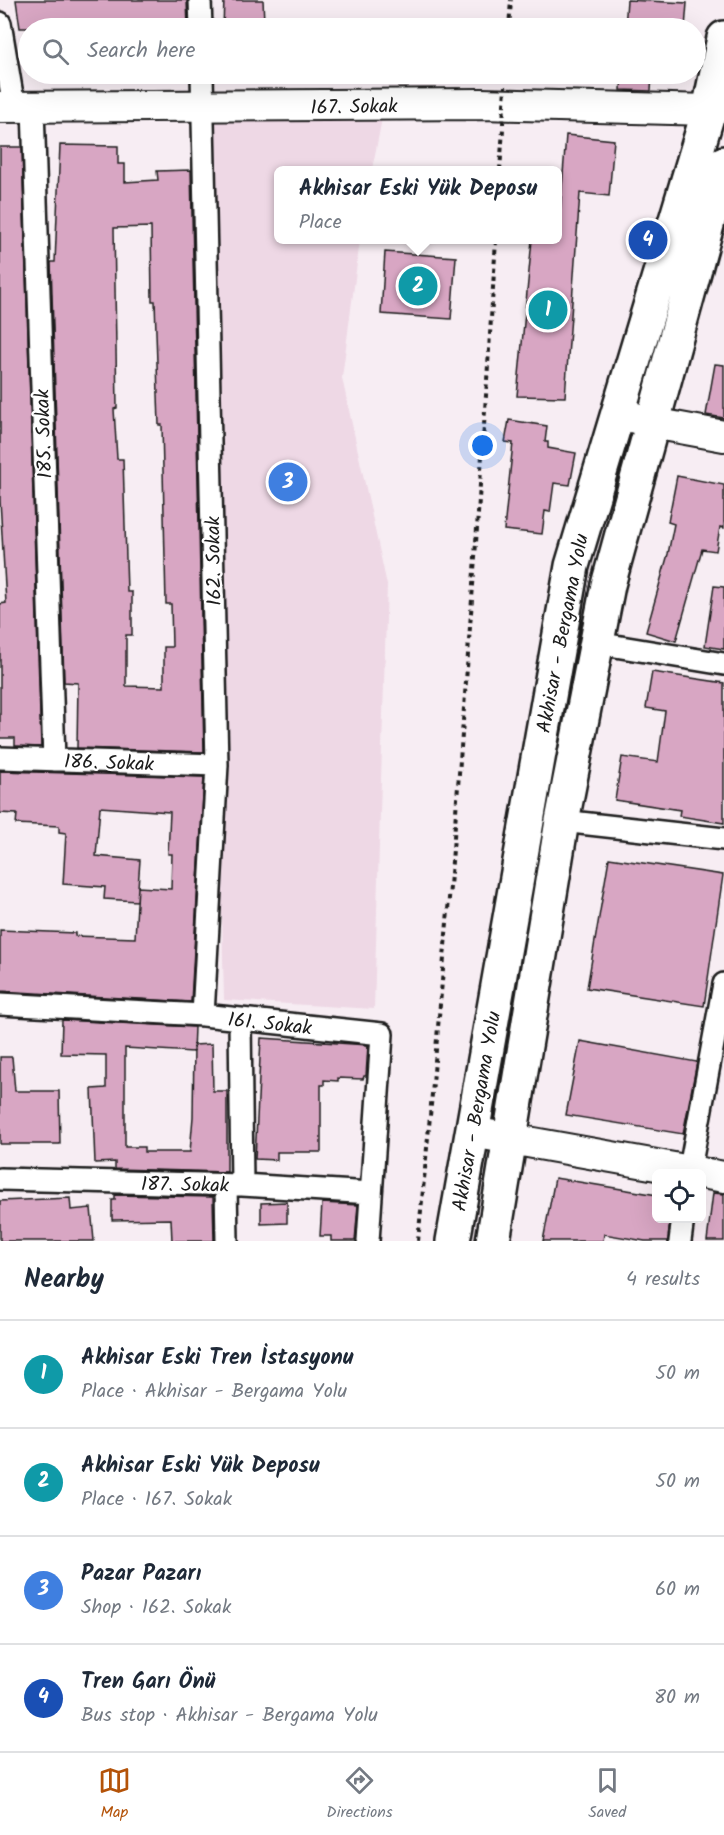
<!DOCTYPE html>
<html lang="en">
<head>
<meta charset="utf-8">
<style>
  :root { --surface:#fff; --page:#f2f2f3; --text:#1f2937; --muted:#747a83; --line:#e0e1e3; --accent:#b45309 }
  body { margin:0; font-family:Kalam,sans-serif; background:var(--page); color:var(--text) }
  .controls { position:absolute; right:18px; bottom:18px; display:grid; overflow:hidden; border-radius:9px; box-shadow:0 6px 24px #0002 }
  .controls button { width:54px; height:54px; display:grid; place-items:center; padding:0; border:0; border-bottom:2px solid var(--line); background:var(--surface); color:var(--text); font:30px sans-serif }
  .you { position:absolute; left:483px; top:446px; width:21px; height:21px; margin:-15px; border:4px solid #fff; border-radius:50%; background:#1a73e8; box-shadow:0 0 0 9px #1a73e833 }
  .badge { display:grid; place-items:center; width:39px; height:39px; border-radius:50%; background:var(--accent); color:#fff; font-size:20px; font-weight:700 }
  .pin { position:absolute; translate:-50% -50%; border:3px solid #fff; box-shadow:0 2px 6px #0006 }
  .popup { position:absolute; left:274px; top:166px; width:288px; height:78px; box-sizing:border-box; display:grid; place-content:center; border-radius:9px; background:var(--surface); filter:drop-shadow(0 2px 4px #0005); font-size:20px; white-space:nowrap; color:var(--muted) }
  .popup b { font-size:22px; color:var(--text) }
  .popup::after { content:''; position:absolute; left:50%; top:100%; margin-left:-12px; border:12px solid transparent; border-top-color:var(--surface) }
  .list { margin:0; padding:0; list-style:none }
  h2 { display:flex; justify-content:space-between; align-items:center; height:78px; margin:0; padding:0 24px; font-size:26px }
  h2 small { font-size:20px; font-weight:400; color:var(--muted) }
  .list li { display:grid; grid-template-columns:39px 1fr auto; gap:18px; align-items:center; box-sizing:border-box; height:108px; padding:0 24px; border-top:2px solid var(--line) }
  .list b { display:block; font-size:22px; white-space:nowrap }
  .list p { margin:0; font-size:20px; white-space:nowrap; color:var(--muted) }
  .list em { font-size:20px; font-style:normal; color:var(--muted) }
  .icon { flex:none; width:33px; height:33px; fill:none; stroke:currentColor; stroke-width:2; stroke-linecap:round; stroke-linejoin:round }
  .map { position:relative; flex:none; width:724px; height:1241px; overflow:hidden }
  .search { position:absolute; background:var(--surface); box-shadow:0 6px 24px #0002; left:18px; right:18px; top:18px; height:66px; display:flex; align-items:center; gap:15px; box-sizing:border-box; padding:0 21px; border-radius:33px; color:var(--muted); font-size:22px }
  .sheet { height:510px; background:var(--surface) }
  nav { display:flex; justify-content:space-around; align-items:center; box-sizing:border-box; height:84px; border-top:2px solid var(--line); background:var(--surface); font-size:16px; color:var(--muted) }
  nav a { display:grid; justify-items:center; gap:3px }
  nav .on { color:var(--accent) }
  .map>svg:first-child { display:block }
</style>
</head>
<body>
<div class="map">
<svg width="724" height="1241" viewBox="0 0 724 1241">
  <rect width="100%" height="100%" fill="#f7edf3"/>
  <filter id="ink" filterUnits="userSpaceOnUse"><feTurbulence type="fractalNoise" baseFrequency=".0167" numOctaves="2"/><feDisplacementMap in="SourceGraphic" scale="12" xChannelSelector="R" yChannelSelector="G"/><feConvolveMatrix kernelMatrix="1 2 1 2 8 2 1 2 1" color-interpolation-filters="sRGB"/></filter>
  <g filter="url(#ink)">
    <path fill="#eed8e5" d="M203,107L384,108L372,170H278V240H360L342,378L387,585L374,1009L224,1000Z"/>
    <path fill="#d8a6c3" stroke="#1c1c1c" stroke-width="1.5" fill-rule="evenodd" d="M16,0H187L188,28H20Z
      M224,0H263L264,22H260V28H223Z
      M627,0L687,3L685,28H625Z
      M622,74H652L651,91L621,90Z
      M566,135L614,140L609,196L580,193L565,397L517,396L532,240H558Z
      M60,145L118,146V164H125V182L158,180L157,171L191,170L204,752L77,748L78,683L64,682L51,262H55ZM151,227L152,301H155L159,425H162L166,604H171L172,647H164V687L126,686V635H132V592H127L123,459H117L114,409L117,408L114,228Z
      M0,147H22L41,747L15,746V738H0V604L6,603L0,500Z
      M385,252L456,257L451,319L381,314Z
      M715,364L724,365V418L706,415Z
      M509,420L547,426L545,442H548V448L576,453L570,485L554,483L550,512L545,511L542,534L504,530L513,443L505,442Z
      M677,476L724,485V528L720,527L716,551L702,549L676,641L646,632L668,554L674,524L668,522Z
      M714,586L724,587V649L705,646Z
      M652,672L724,683V823L679,816L680,810L615,800L622,757L658,762L665,711L646,708Z
      M0,771L204,777L191,1002L0,991V930L75,933V936L135,938L138,887L171,889L172,854H168L170,812L100,807L96,856L140,860L137,901L104,899L105,887L63,884L66,833L59,832V826L16,824L17,814L0,813Z
      M609,858L723,875L704,1006L587,988Z
      M62,1020L194,1027L193,1052L125,1048V1147H144V1152H190L193,1117L194,1045L212,1044L213,1091H227V1172L115,1169V1162L95,1163L92,1089L106,1088V1055L61,1054Z
      M261,1038L368,1045L366,1076H364L363,1079L338,1078V1081L324,1080V1085H321V1152H277V1160L255,1159Z
      M580,1041L697,1062L683,1134L566,1115Z
      M0,1057H12L15,1091H59L60,1144H0Z
      M555,1178L657,1195V1218H670L668,1241H645L604,1234L603,1241H543Z
      M713,1193L724,1194V1241H707Z
      M115,1195L213,1197L214,1241H172L171,1219L112,1220V1200H115Z
      M70,1198L71,1210L91,1208L94,1241H0V1201Z
      M287,1202V1223L261,1224V1203Z
      M322,1203L358,1205L355,1241H331V1236H320Z"/>
    <g fill="none" stroke-linecap="round" stroke-linejoin="round">
      <g stroke="#1c1c1c" stroke-width="26">
        <path id="street" d="M200,0L201,28
          M0,23L14,107
          M202,74L217,765L203,1015
          M33,107L54,760
          M597,643L724,664
          M0,758L217,765
          M562,821L724,839
          M0,1004L203,1015L382,1034L368,1241
          M240,1020L242,1185
          M689,1174L724,984
          M0,1179L242,1185L371,1193
          M226,1185L227,1241
          M680,1241L683,1218"/>
      </g>
      <g stroke="#1c1c1c" stroke-width="34">
        <path id="secondary" d="M0,107L481,104L709,110L724,106
          M618,413L653,423L724,436
          M472,1132L724,1177"/>
      </g>
      <g stroke="#1c1c1c" stroke-width="38">
        <path id="primary" d="M453,1241L572,566L709,110L724,38
          M493,1241L562,821L608,585L724,163"/>
      </g>
      <path stroke="#1c1c1c" stroke-width="4" stroke-dasharray="4.5 4.5" stroke-linecap="butt" d="M509,28L511,0
        M500,170L503,129
        M418,1241C451,908 475,574 496,240"/>
      <use href="#street" stroke="#fff" stroke-width="21"/>
      <use href="#secondary" stroke="#fff" stroke-width="30"/>
      <use href="#primary" stroke="#fff" stroke-width="33"/>
      <path stroke="#1c1c1c" stroke-width="4" stroke-dasharray="4.5 4.5" stroke-linecap="butt" d="M503,124L505,86"/>
    </g>
  </g>
  <g text-anchor="middle" stroke-width="4.5" stroke-linejoin="round" paint-order="stroke">
    <g font-size="20" fill="#1c1c1c" stroke="#fff">
      <text transform="translate(354 106) rotate(-1)" y="7">167. Sokak</text>
      <text transform="translate(43 434) rotate(-92)" y="7">185. Sokak</text>
      <text transform="translate(213 561) rotate(-91)" y="7">162. Sokak</text>
      <text transform="translate(562 633) rotate(-79)" y="7">Akhisar - Bergama Yolu</text>
      <text transform="translate(109 762) rotate(2)" y="7">186. Sokak</text>
      <text transform="translate(270 1023) rotate(6)" y="7">161. Sokak</text>
      <text transform="translate(476 1111) rotate(-80)" y="7">Akhisar - Bergama Yolu</text>
      <text transform="translate(185 1184) rotate(1)" y="7">187. Sokak</text>
    </g>
  </g>
</svg>
<div class="controls">
<button><svg class="icon" aria-label="locate" viewBox="0 0 24 24"><circle cx="12" cy="12" r="6"/><path d="M12 2v4M12 18v4M2 12h4M18 12h4"/></svg></button>
</div>
<div class="you"></div>
<div class="pin badge" style="left:548px;top:310px;background:#0f9aa8">1</div>
<div class="pin badge" style="left:418px;top:286px;background:#0f9aa8">2</div>
<div class="popup"><b>Akhisar Eski Yük Deposu</b>Place</div>
<div class="pin badge" style="left:288px;top:482px;background:#3f7fe0">3</div>
<div class="pin badge" style="left:648px;top:240px;background:#1a4fb4">4</div>
<div class="search"><svg class="icon" aria-label="search" viewBox="0 0 24 24"><circle cx="10" cy="10" r="6"/><path d="M15 15l6 6"/></svg>Search here</div>
</div>
<section class="sheet">
<h2>Nearby<small>4 results</small></h2>
<ul class="list">
<li><span class="badge" style="background:#0f9aa8">1</span><div><b>Akhisar Eski Tren İstasyonu</b><p>Place · Akhisar - Bergama Yolu</p></div><em>50 m</em></li>
<li><span class="badge" style="background:#0f9aa8">2</span><div><b>Akhisar Eski Yük Deposu</b><p>Place · 167. Sokak</p></div><em>50 m</em></li>
<li><span class="badge" style="background:#3f7fe0">3</span><div><b>Pazar Pazarı</b><p>Shop · 162. Sokak</p></div><em>60 m</em></li>
<li><span class="badge" style="background:#1a4fb4">4</span><div><b>Tren Garı Önü</b><p>Bus stop · Akhisar - Bergama Yolu</p></div><em>80 m</em></li>
</ul>
</section>
<nav>
<a class="on"><svg class="icon" aria-label="map" viewBox="0 0 24 24"><path d="M3 6l6-2 6 2 6-2v14l-6 2-6-2-6 2zM9 4v14M15 6v14"/></svg>Map</a>
<a><svg class="icon" aria-label="directions" viewBox="0 0 24 24"><path d="M12 3l9 9-9 9-9-9zM9 14v-3h6M13 9l2 2-2 2"/></svg>Directions</a>
<a><svg class="icon" aria-label="saved" viewBox="0 0 24 24"><path d="M7 4h10v16l-5-4-5 4z"/></svg>Saved</a>
</nav>
</body>
</html>
